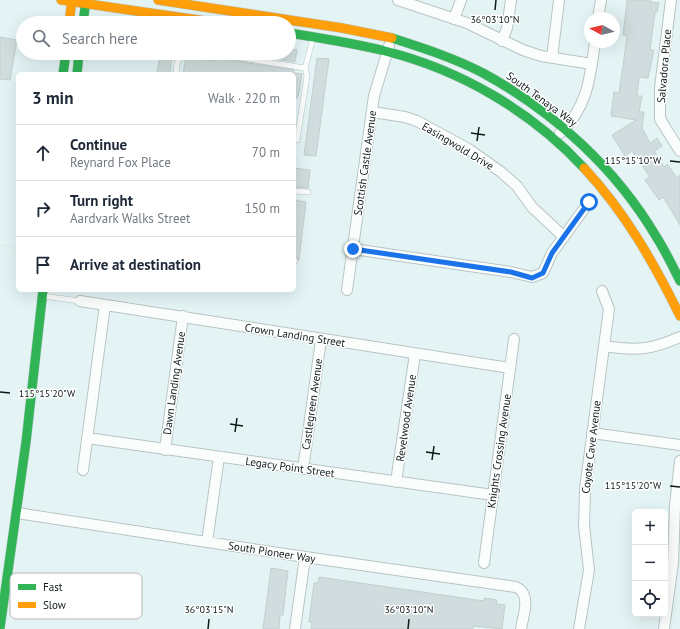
<!DOCTYPE html>
<html lang="en">
<head>
<meta charset="utf-8">
<style>
  :root { --surface:#fff; --page:#f6f6f7; --text:#1f2937; --muted:#747a83; --line:#e0e1e3 }
  body { margin:0; font-family:"PT Sans",sans-serif; background:var(--page); color:var(--text) }
  .controls { position:absolute; right:12px; bottom:12px; display:grid; overflow:hidden; border-radius:6px; box-shadow:0 4px 16px #0002 }
  .controls button { width:36px; height:36px; display:grid; place-items:center; padding:0; border:0; border-bottom:1px solid var(--line); background:var(--surface); color:var(--text); font:20px sans-serif }
  .compass { position:absolute; left:584px; top:12px; width:36px; height:36px; border-radius:50%; background:var(--surface); box-shadow:0 4px 16px #0002; rotate:278deg }
  .stop { position:absolute; width:12px; height:12px; margin:-9px; border:3px solid #1a73e8; border-radius:50%; background:#fff }
  .stop.end { background:#1a73e8; border-color:#fff; box-shadow:0 1px 4px #0008 }
  .list { margin:0; padding:0; list-style:none }
  h2 { display:flex; justify-content:space-between; align-items:center; height:52px; margin:0; padding:0 16px; font-size:17px }
  h2 small { font-size:13px; font-weight:400; color:var(--muted) }
  .list li { display:grid; grid-template-columns:26px 1fr auto; gap:12px; align-items:center; box-sizing:border-box; height:56px; padding:0 16px; border-top:1px solid var(--line) }
  .list b { display:block; font-size:15px; white-space:nowrap }
  .list p { margin:0; font-size:13px; white-space:nowrap; color:var(--muted) }
  .list em { font-size:13px; font-style:normal; color:var(--muted) }
  .icon { flex:none; width:22px; height:22px; fill:none; stroke:currentColor; stroke-width:2; stroke-linecap:round; stroke-linejoin:round }
  .map { position:relative; flex:none; width:680px; height:629px; overflow:hidden }
  .search { position:absolute; background:var(--surface); box-shadow:0 4px 16px #0002; left:16px; top:16px; width:280px; height:44px; display:flex; align-items:center; gap:10px; box-sizing:border-box; padding:0 14px; border-radius:22px; color:var(--muted); font-size:15px }
  .panel { position:absolute; background:var(--surface); box-shadow:0 4px 16px #0002; left:16px; top:72px; width:280px; height:220px; border-radius:6px }
  .map>svg:first-child { display:block }
</style>
</head>
<body>
<div class="map">
<svg width="680" height="629" viewBox="0 0 680 629">
  <rect width="100%" height="100%" fill="#e4f4f4"/>
  <path fill="#d0dcdd" stroke="#c2cfcf" d="M627,0H651L650,2L659,3L657,12H655L650,50H654L648,78L639,77L637,96H642L639,112H644L642,128L650,143L657,138L662,146L654,151L664,167L667,164L677,178L680,175V225L663,197L659,200L645,180L650,177L632,151L625,156L612,135L636,120L611,116L614,92L619,93L623,66L627,36L623,35Z
    M0,37L17,40L10,80L0,79Z
    M289,49L297,50L295,62L235,53H289Z
    M160,54L172,55L170,74H157Z
    M186,57L215,61V58L294,70L293,74H183Z
    M317,58L329,59L316,156L304,155Z
    M294,73L302,74L298,98H294Z
    M294,168L310,170L308,188L294,187Z
    M294,200L306,202L299,260L294,257Z
    M271,568L288,571L283,615H280L279,629H263Z
    M319,577L484,601V598L497,600L496,604L505,605L502,629L473,626V629H311L312,623L309,622L312,598L314,583H318Z"/>
  <g fill="none" stroke-linecap="round" stroke-linejoin="round">
    <g stroke="#b7c4c4" stroke-width="6">
      <path id="lane" d="M209,53L305,68L307,76L297,140H294
        M305,68L313,38
        M176,74L177,63L184,53
        M294,191L308,192
        M294,261H295
        M43,296L80,301"/>
    </g>
    <g stroke="#b7c4c4" stroke-width="12">
      <path id="street" d="M398,0L467,23L523,50L541,56L592,64
        M671,0L660,88V119L680,151
        M598,18L601,0
        M454,19L461,0
        M502,41L507,28L511,0
        M552,58L559,0
        M372,112L405,117L417,121L470,150L501,172L517,186L532,207L564,237
        M560,133C588,107 590,78 595,42
        M353,249L511,272L532,277L543,273L552,253L589,202
        M347,290L374,96L389,46
        M80,301L510,368
        M604,346C637,351 650,350 680,337
        M592,433L680,445
        M87,438L493,495
        M165,450L183,316
        M303,469L321,340
        M83,470L105,305
        M396,482L415,354
        M17,513L305,557L516,587C532,594 523,616 521,629
        M207,542L219,457
        M484,563L514,339
        M295,629L305,557
        M579,629L589,570L584,526L585,489L609,309L602,291
        M664,629L673,563L675,505L680,461"/>
    </g>
    <g stroke="#b7c4c4" stroke-width="10">
      <path id="fast" d="M83,23L86,0
        M289,33C321,38 353,43 385,51C461,70 531,111 584,168
        M392,38C423,48 454,58 483,73C554,112 616,168 657,238C666,252 673,267 680,281
        M63,74L66,53
        M77,74L79,53
        M0,628L26,442L43,290"/>
    </g>
    <g stroke="#b7c4c4" stroke-width="10">
      <path id="slow" d="M61,0L219,23
        M158,0L342,28L392,38
        M69,23L72,0
        M584,168C625,212 654,263 680,316"/>
    </g>
    <path stroke="#d8dddd" stroke-width="1.5" stroke-dasharray="1 3" stroke-linecap="butt" d="M0,245L18,249"/>
    <use href="#lane" stroke="#fbfdfd" stroke-width="5"/>
    <use href="#street" stroke="#fbfdfd" stroke-width="10"/>
    <use href="#fast" stroke="#30b455" stroke-width="9"/>
    <use href="#slow" stroke="#ff9f0a" stroke-width="9"/>
  </g>
  <g fill="none" stroke-linecap="round" stroke-linejoin="round">
    <path stroke="#1a73e8" stroke-width="5" d="M353,249L511,272L532,278L543,273L552,253L589,202"/>
  </g>
  <path fill="none" stroke="#101a1b" stroke-width="1.5" d="M495,10L496,0M471,133L485,135M477,141L479,127M670,161L680,162M0,392L10,393M230,424L243,426M235,432L237,418M426,452L440,454M432,460L434,446M670,486L680,487M208,629L209,619M408,629L409,619"/>
  <g text-anchor="middle" stroke-width="3" stroke-linejoin="round" paint-order="stroke">
    <g font-size="11" fill="#101a1b" stroke="#fff">
      <text transform="translate(664 66) rotate(-85)" y="4">Salvadora Place</text>
      <text transform="translate(542 99) rotate(36)" y="4">South Tenaya Way</text>
      <text transform="translate(458 146) rotate(31)" y="4">Easingwold Drive</text>
      <text transform="translate(365 163) rotate(-82)" y="4">Scottish Castle Avenue</text>
      <text transform="translate(295 335) rotate(9)" y="4">Crown Landing Street</text>
      <text transform="translate(174 383) rotate(-82)" y="4">Dawn Landing Avenue</text>
      <text transform="translate(312 404) rotate(-82)" y="4">Castlegreen Avenue</text>
      <text transform="translate(406 418) rotate(-82)" y="4">Revelwood Avenue</text>
      <text transform="translate(591 447) rotate(-83)" y="4">Coyote Cave Avenue</text>
      <text transform="translate(499 451) rotate(-82)" y="4">Knights Crossing Avenue</text>
      <text transform="translate(290 467) rotate(8)" y="4">Legacy Point Street</text>
      <text transform="translate(272 552) rotate(9)" y="4">South Pioneer Way</text>
    </g>
  </g>
  <rect x="10" y="573" width="132" height="46" rx="6" fill="#fff" stroke="#b7babb" stroke-width="1"/>
  <rect x="18" y="584" width="18" height="6" fill="#30b455"/>
  <rect x="18" y="602" width="18" height="6" fill="#ff9f0a"/>
  <g font-size="11" fill="#101a1b">
    <text x="43" y="591">Fast</text>
    <text x="43" y="609">Slow</text>
  </g>
  <g font-size="10" text-anchor="middle" fill="#101a1b" stroke="#fff" stroke-width="3" stroke-linejoin="round" paint-order="stroke">
    <text x="495" y="23">36°03'10"N</text>
    <text x="633" y="164">115°15'10"W</text>
    <text x="47" y="397">115°15'20"W</text>
    <text x="633" y="489">115°15'20"W</text>
    <text x="209" y="613">36°03'15"N</text>
    <text x="409" y="613">36°03'10"N</text>
  </g>
</svg>
<div class="controls">
<button>+</button>
<button>−</button>
<button><svg class="icon" aria-label="locate" viewBox="0 0 24 24"><circle cx="12" cy="12" r="6"/><path d="M12 2v4M12 18v4M2 12h4M18 12h4"/></svg></button>
</div>
<svg class="compass" viewBox="-18 -18 36 36"><path d="M0-13l5 13h-10z" fill="#e53935"/><path d="M0 13l5-13h-10z" fill="#747a83"/></svg>
<div class="stop" style="left:589px;top:202px"></div>
<div class="stop end" style="left:353px;top:249px"></div>
<div class="search"><svg class="icon" aria-label="search" viewBox="0 0 24 24"><circle cx="10" cy="10" r="6"/><path d="M15 15l6 6"/></svg>Search here</div>
<section class="panel">
<h2>3 min<small>Walk · 220 m</small></h2>
<ul class="list">
<li><svg class="icon" aria-label="ahead" viewBox="0 0 24 24"><path d="M12 20V5M6 11l6-6 6 6"/></svg><div><b>Continue</b><p>Reynard Fox Place</p></div><em>70 m</em></li>
<li><svg class="icon" aria-label="right" viewBox="0 0 24 24"><path d="M7 20v-9h11M14 6l5 5-5 5"/></svg><div><b>Turn right</b><p>Aardvark Walks Street</p></div><em>150 m</em></li>
<li><svg class="icon" aria-label="arrive" viewBox="0 0 24 24"><path d="M6 21V4h12l-3 4 3 4H6"/></svg><div><b>Arrive at destination</b></div></li>
</ul>
</section>
</div>
</body>
</html>
